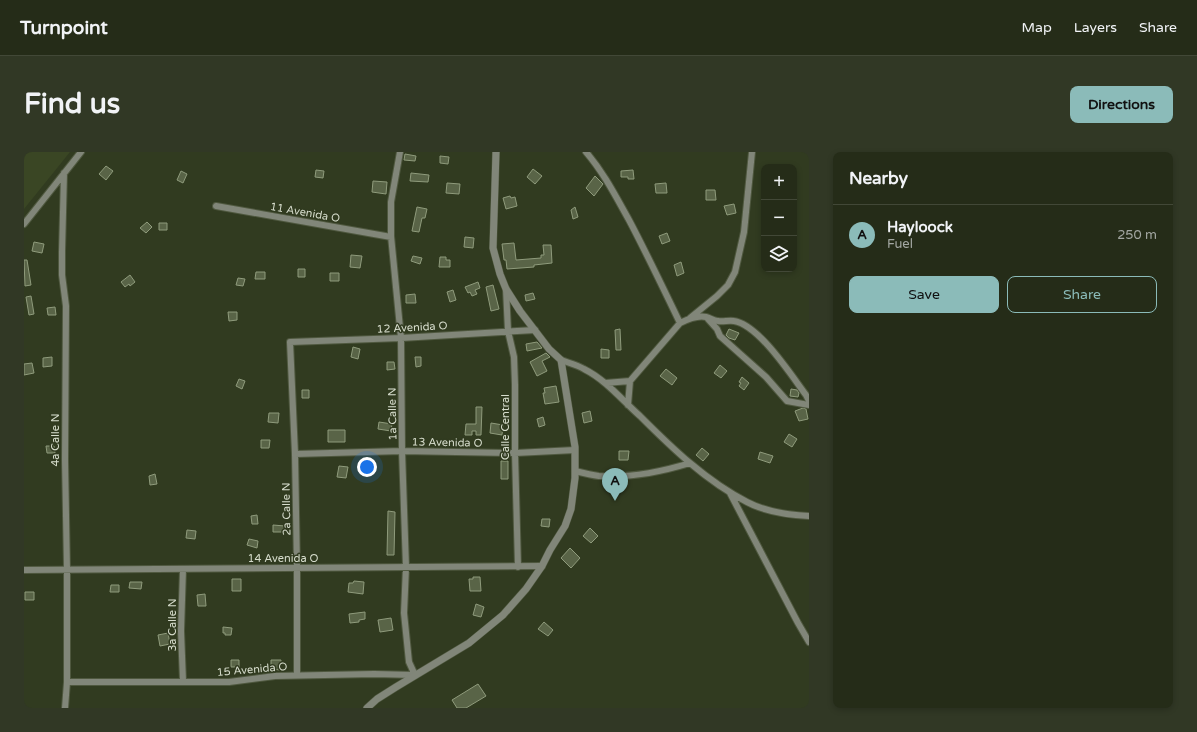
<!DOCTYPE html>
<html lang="en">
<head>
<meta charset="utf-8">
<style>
  :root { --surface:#252c18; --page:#313825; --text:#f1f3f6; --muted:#a3a7a2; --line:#424837; --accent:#8bbbb9 }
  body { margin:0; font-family:"Varela Round",sans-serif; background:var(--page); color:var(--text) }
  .controls { position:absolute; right:12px; top:12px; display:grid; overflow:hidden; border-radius:8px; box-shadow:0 2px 6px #0003 }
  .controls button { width:36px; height:36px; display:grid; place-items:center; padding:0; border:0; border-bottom:1px solid var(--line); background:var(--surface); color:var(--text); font:20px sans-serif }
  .you { position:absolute; left:343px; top:315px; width:14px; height:14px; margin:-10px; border:3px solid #fff; border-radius:50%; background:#1a73e8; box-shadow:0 0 0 6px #1a73e833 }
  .badge { display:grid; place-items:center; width:26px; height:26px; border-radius:50%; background:var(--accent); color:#111; font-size:13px; font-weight:700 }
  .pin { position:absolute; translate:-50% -33px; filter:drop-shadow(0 1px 2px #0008) }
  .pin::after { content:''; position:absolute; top:21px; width:14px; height:12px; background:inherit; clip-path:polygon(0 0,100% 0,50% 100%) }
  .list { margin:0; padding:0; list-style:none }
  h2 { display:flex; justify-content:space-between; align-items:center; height:52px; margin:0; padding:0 16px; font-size:17px }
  h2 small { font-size:13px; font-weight:400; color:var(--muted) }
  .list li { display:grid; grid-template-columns:26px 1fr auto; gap:12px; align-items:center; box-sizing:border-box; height:60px; padding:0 16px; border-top:1px solid var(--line) }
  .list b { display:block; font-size:15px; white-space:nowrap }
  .list p { margin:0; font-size:13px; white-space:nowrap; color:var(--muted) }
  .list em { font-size:13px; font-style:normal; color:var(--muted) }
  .actions { display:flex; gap:8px; padding:12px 16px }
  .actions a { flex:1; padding:9px 0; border:1px solid var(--accent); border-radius:8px; text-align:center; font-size:14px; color:var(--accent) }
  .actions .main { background:var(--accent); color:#111 }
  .icon { flex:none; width:22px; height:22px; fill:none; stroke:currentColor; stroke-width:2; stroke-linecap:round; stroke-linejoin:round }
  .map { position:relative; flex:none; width:785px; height:556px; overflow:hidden; border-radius:8px }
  header { display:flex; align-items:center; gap:24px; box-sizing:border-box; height:56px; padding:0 20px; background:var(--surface); border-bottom:1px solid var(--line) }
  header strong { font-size:19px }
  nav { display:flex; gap:22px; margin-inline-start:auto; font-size:14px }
  .intro { display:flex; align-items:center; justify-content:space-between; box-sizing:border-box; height:96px; padding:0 24px }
  h1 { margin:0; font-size:28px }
  .button { padding:10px 18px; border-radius:8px; background:var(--accent); color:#111; font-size:14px; font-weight:700 }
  main { display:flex; gap:24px; padding:0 24px }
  aside { flex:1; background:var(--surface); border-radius:8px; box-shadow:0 2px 6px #0003 }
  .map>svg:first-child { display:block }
</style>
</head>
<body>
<header>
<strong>Turnpoint</strong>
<nav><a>Map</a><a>Layers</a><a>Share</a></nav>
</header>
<div class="intro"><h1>Find us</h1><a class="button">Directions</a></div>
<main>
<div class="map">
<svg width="785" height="556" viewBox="0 0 785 556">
  <rect width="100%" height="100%" fill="#313b20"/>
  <path fill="#3a4624" d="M0,0H46L0,57Z"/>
  <path fill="#596447" stroke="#8f9b7c" d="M381,2L392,4L391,9L380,8Z
    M416,4L425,5L424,12L416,11Z
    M82,14L89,19L82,28L75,22Z
    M509,17L518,24L511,32L503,25Z
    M292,18L300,19L299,26L291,25Z
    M609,18L610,27H604V25H597V19Z
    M157,19L163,22L159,31L153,28Z
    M387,21L405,23L404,30L386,29Z
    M571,24L579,32L570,44L562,36Z
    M349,29L363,30L362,42L348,40Z
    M423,31L436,32L435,42L422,41Z
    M642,31L643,41H632L631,32Z
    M682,38H691L692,48H682Z
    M486,44L487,46L491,45L493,54L482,57L479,46Z
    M710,52L712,61L703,63L700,54Z
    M393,55L403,57L401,66H398L395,80L388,79Z
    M551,55L554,65L549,67L547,58Z
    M123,70L128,75L122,81L116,76Z
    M135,71H143V78H135Z
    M643,81L646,89L638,92L635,84Z
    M441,85L450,86L449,96L440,95Z
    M10,90L20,92L18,101L8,99Z
    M490,91L492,108L517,106V103H520L519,93H527L528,111L510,113V115L483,117L482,108H480L478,92Z
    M327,103L338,104L336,116L326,115Z
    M389,104L398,106L396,112L387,109Z
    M416,105H422V108H426V115H415Z
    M0,108H3L7,133L1,134Z
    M657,110L660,121L653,124L650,113Z
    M274,117H281V125H274Z
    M232,120H241V127H231Z
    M306,121H315V129H306Z
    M106,123L111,130L106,134L105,132L101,135L97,130Z
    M214,126L221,127L219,134L212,133Z
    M454,130L456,136L451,138L453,142L448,144L446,140L444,141L441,135Z
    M469,133L475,157L467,159L462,135Z
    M429,138L432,148L426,150L423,140Z
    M509,141L511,147L502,149L501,143Z
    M391,142L392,151H382V143Z
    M7,144L10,162L5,163L2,145Z
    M31,155L32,163H24L23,156Z
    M204,160H213V168L205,169Z
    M596,177L597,198H592L591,178Z
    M705,177L715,181L711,188L705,186L702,183Z
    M513,190L518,196L503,199L502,192Z
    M329,195L336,197L334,207L327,205Z
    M577,197L585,198V206H577Z
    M522,201L526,205L518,209L523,219L513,224L506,210Z
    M28,205V214L19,215V206Z
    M391,205H397V214L392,215Z
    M363,210H370L371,217L363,218Z
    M8,211L10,221L0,223V212Z
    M696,213L703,219L697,226L690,221Z
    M642,217L653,226L648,233L636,224Z
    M718,225L725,231L720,238L715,234L717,231L715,230Z
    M215,227L221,229L218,237L212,234Z
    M532,234L535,250L521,252L519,241H521L520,236Z
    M767,237L773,238L775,241L774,245L766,244Z
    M278,238H285V246H278Z
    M452,255H458L457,283H452V279H448V283H441L442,272H452Z
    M779,256L782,257L784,267L775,269L771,259Z
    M566,259L568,269L560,271L558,261Z
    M245,261H255L254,271L244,270Z
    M519,265L521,273L515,275L513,267Z
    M355,270L368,272L367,279L354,277Z
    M467,271L479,273L478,283L466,281Z
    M304,278H321V290H304Z
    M765,282L773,287L768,295L760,290Z
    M237,288H246L245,296H237Z
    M22,294H30L31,301H23Z
    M678,296L685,302L679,309L672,303Z
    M595,299H605L604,308H595Z
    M736,300L749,304L746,311L734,307Z
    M477,309H484V327H477Z
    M315,314L324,315L322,326L313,325Z
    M131,322L133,332L126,333L125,324Z
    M364,359L371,360L370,403H363Z
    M233,363L234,372H228L227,364Z
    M518,367H526L525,375L517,374Z
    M249,373L261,374L260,380H249Z
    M566,376L574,384L567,391L559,384Z
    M163,378L172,379L171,387L162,386Z
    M225,387L234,389L233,396L223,393Z
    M546,396L556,406L547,416L537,406Z
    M449,425H456L457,439H446L445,427H449Z
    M208,427H217V439H208Z
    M330,429L340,430L339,442L324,440L325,431H329Z
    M106,430H118L117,437L105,436Z
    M87,433H95V440H86Z
    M1,440H10V448H1Z
    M181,442L182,454H174L173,443Z
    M452,452L460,455L457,465L449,463Z
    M341,460V467L335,468V470L326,471L325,462Z
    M367,466L369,478L356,480L354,468Z
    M520,470L529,478L524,484L514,477Z
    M199,475L208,476L207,483H201V481H199Z
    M144,481L146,492L136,494L134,483Z
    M207,508H215V515H207Z
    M247,508H257L256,518L247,517Z
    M454,532L462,544L442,556H433L428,548Z"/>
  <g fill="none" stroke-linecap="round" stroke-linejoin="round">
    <g stroke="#4f583f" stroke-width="8">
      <path id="minor" d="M562,0C580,21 592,45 605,68C623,102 639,136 656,171C664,167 673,163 682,165C686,166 690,169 694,169C699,170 705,168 710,169C735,173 767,223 782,243L785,249
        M40,21L38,100V123L42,154L41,308L43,418V530L41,556
        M192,54L367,85
        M0,72L57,0
        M482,137L484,179L490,205L491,233V301L494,415
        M666,166L693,144L704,133L711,120L720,80L728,0
        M684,167L693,177L696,184L742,225L763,249L785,253
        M537,208C545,211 553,213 560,217C582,228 598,248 616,264C648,296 682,329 723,350C742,360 764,363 785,364
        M581,231L606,229L656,171
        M604,253L606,229
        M271,302L378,299L491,301L551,298
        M551,319C559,321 567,323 575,324C606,326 637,320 666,311
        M706,341L774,471L785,490
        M0,418L518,414
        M273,523V416L271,302L266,190L377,186L511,178
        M159,529L157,479L159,417
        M43,530H205L251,524L350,522L391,523L385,510L380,461L382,415L378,299L377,186L367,84V50L376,0"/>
    </g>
    <g stroke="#4f583f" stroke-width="8">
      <path id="tertiary" d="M343,556L353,547L372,535L445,491L479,463L502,437L518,414L526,398L541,374L547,357L551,326V295L537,208L525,197L496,159L482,137L476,122L469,96L472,0"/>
    </g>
    <use href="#minor" stroke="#818679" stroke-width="6"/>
    <use href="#tertiary" stroke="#818679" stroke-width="7"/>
  </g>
  <g text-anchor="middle" stroke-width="3" stroke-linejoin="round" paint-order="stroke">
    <g font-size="11" fill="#d7ddcd" stroke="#313b20">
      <text transform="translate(281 60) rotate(10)" y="4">11 Avenida O</text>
      <text transform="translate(388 175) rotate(-3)" y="4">12 Avenida O</text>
      <text transform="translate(368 262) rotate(-91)" y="4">1a Calle N</text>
      <text transform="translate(481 275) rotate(-90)" y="4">Calle Central</text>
      <text transform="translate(31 288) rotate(-90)" y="4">4a Calle N</text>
      <text transform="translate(423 290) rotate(1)" y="4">13 Avenida O</text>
      <text transform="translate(262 357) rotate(-91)" y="4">2a Calle N</text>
      <text x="259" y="410">14 Avenida O</text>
      <text transform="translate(148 473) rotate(-90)" y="4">3a Calle N</text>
      <text transform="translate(228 517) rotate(-5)" y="4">15 Avenida O</text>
    </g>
  </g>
</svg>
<div class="controls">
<button>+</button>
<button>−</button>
<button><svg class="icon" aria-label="layers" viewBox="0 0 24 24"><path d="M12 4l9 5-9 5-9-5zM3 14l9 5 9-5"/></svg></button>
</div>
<div class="you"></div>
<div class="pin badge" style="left:591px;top:349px">A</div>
</div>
<aside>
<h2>Nearby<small></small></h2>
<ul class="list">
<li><span class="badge">A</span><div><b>Hayloock</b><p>Fuel</p></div><em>250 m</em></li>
</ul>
<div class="actions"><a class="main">Save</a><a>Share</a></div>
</aside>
</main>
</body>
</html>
